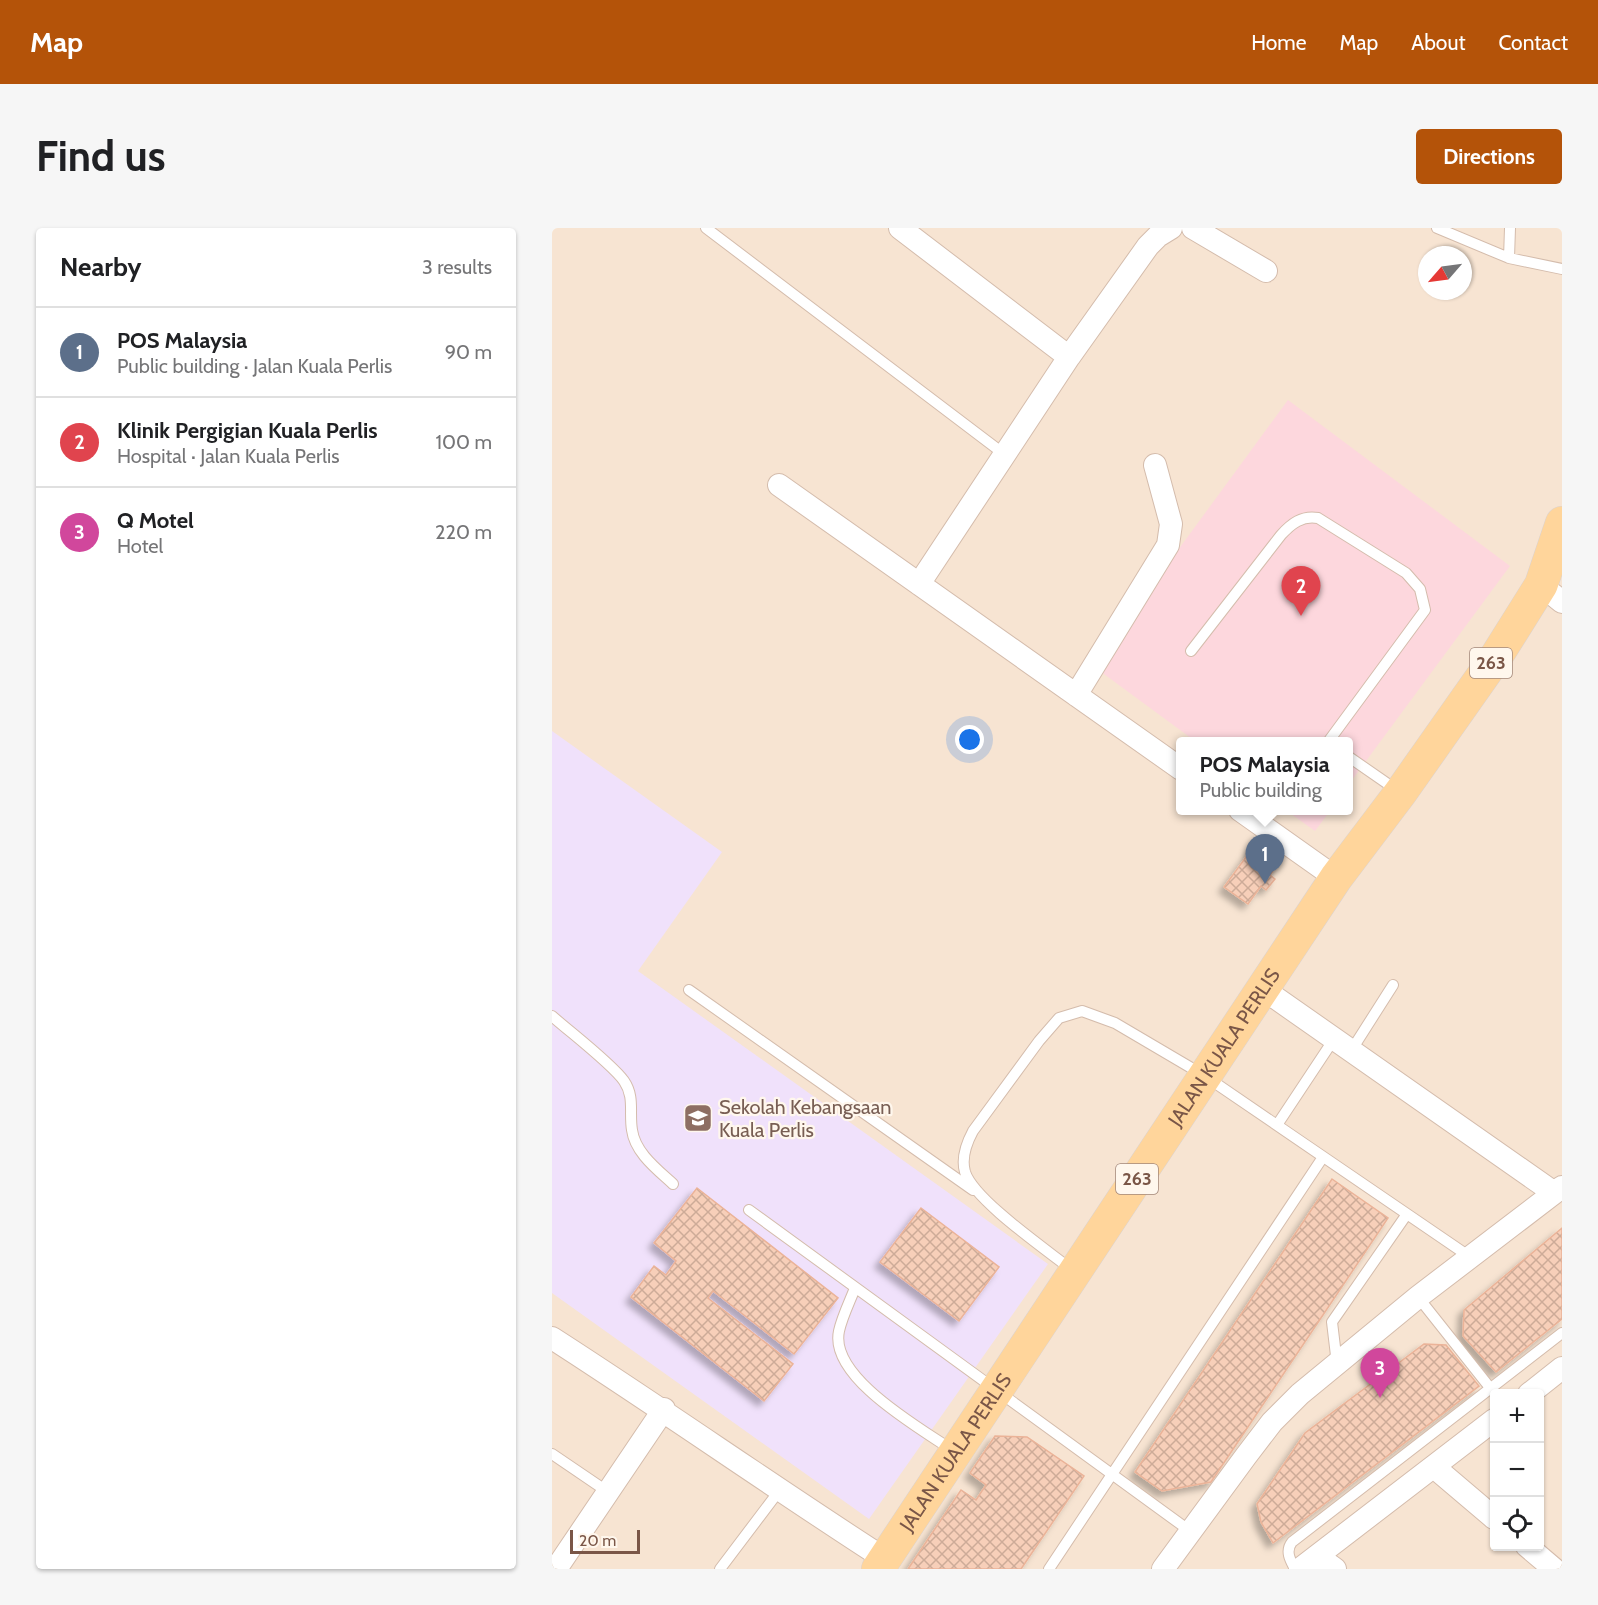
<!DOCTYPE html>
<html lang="en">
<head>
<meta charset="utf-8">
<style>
  :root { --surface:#fff; --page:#f6f6f6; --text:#202124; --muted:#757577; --line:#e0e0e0; --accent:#b45309 }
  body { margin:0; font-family:Cabin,sans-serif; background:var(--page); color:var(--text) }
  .controls { position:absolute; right:18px; bottom:18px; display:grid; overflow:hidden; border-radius:6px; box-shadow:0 2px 4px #0004 }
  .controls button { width:54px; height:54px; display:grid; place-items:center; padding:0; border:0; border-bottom:2px solid var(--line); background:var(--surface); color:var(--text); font:30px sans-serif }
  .compass { position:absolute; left:866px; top:18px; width:54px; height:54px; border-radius:50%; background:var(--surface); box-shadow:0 2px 4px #0004; rotate:242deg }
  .scale { position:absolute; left:18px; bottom:15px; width:70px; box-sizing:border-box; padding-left:6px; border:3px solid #7a5647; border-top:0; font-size:16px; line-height:21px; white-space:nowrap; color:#7a5647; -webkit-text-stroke:4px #fff7ed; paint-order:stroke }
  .you { position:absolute; left:418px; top:512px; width:21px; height:21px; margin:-15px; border:4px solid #fff; border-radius:50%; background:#1a73e8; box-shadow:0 0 0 9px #1a73e833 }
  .badge { display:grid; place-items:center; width:39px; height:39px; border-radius:50%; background:var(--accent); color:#fff; font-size:20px; font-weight:700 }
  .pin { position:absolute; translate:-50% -50px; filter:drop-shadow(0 2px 3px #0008) }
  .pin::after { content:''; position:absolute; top:32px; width:21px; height:18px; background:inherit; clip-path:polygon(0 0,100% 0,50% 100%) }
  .popup { position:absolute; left:624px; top:509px; width:177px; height:78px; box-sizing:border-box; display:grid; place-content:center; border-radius:6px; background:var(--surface); filter:drop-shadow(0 2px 4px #0005); font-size:20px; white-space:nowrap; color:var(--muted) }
  .popup b { font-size:22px; color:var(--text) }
  .popup::after { content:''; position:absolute; left:50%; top:100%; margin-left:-12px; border:12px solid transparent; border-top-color:var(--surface) }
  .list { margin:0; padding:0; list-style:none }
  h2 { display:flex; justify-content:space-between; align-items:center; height:78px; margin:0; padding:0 24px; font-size:26px }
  h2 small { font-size:20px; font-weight:400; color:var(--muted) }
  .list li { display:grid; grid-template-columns:39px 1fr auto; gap:18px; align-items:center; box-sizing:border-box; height:90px; padding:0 24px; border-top:2px solid var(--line) }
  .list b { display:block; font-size:22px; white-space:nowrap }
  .list p { margin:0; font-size:20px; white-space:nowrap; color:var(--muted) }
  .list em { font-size:20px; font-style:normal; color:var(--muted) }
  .icon { flex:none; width:33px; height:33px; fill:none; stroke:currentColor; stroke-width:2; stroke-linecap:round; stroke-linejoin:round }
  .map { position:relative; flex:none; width:1010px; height:1341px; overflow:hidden; border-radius:6px }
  header { display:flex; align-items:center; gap:36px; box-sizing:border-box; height:84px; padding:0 30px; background:var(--accent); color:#fff }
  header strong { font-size:28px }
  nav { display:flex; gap:33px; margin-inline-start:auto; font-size:21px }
  .intro { display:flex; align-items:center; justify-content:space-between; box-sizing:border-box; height:144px; padding:0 36px }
  h1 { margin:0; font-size:42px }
  .button { padding:15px 27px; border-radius:6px; background:var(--accent); color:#fff; font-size:21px; font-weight:700 }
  main { display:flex; gap:36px; padding:0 36px }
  aside { flex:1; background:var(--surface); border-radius:6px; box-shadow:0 2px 4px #0004 }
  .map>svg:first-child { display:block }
</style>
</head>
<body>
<header>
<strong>Map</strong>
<nav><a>Home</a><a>Map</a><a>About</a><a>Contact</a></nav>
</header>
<div class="intro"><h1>Find us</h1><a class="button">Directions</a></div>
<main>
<aside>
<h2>Nearby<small>3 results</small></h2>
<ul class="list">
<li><span class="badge" style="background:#5c6f8a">1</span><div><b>POS Malaysia</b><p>Public building · Jalan Kuala Perlis</p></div><em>90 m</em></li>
<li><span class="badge" style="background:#e0444e">2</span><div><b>Klinik Pergigian Kuala Perlis</b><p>Hospital · Jalan Kuala Perlis</p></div><em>100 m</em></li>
<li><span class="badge" style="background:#d1479c">3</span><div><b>Q Motel</b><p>Hotel</p></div><em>220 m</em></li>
</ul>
</aside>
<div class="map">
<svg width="1010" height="1341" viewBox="0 0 1010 1341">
  <defs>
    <pattern id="building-cross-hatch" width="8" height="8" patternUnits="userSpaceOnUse" patternTransform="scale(1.5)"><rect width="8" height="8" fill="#f7cfb9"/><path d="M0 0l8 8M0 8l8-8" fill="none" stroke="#cdab98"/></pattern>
    <filter id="shadow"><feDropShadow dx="-5.5" dy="5.5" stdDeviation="3" flood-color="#0004"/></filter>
  </defs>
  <rect width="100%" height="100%" fill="#fef3e4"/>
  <path fill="#f7e4d2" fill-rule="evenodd" d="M0,0H1010V1341H0ZM875,27H911V63H875ZM629,514H797V582H629ZM942,1166H987V1318H942Z"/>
  <path fill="#f0e1fb" d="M0,503L170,624L86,743L496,1036L317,1291L0,1065Z"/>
  <path fill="#fdd7dd" d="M736,172L958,338L797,556V514L643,513L541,438Z
    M735,583H778L763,603Z"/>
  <path fill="url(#building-cross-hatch)" stroke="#ebb398" stroke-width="1.5" filter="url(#shadow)" d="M705,614L729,631L718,647L723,651L714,662L709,658L696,676L672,659Z
    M780,951L836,990L659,1254L610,1263L583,1244Z
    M145,960L286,1070L242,1126L161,1063L156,1070L241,1136L212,1173L79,1069L102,1038L114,1047L124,1033L102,1015Z
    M369,980L447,1039L407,1093L328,1034Z
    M1010,1000V1091L944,1144L911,1108L912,1082Z
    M872,1116L894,1117L927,1158L721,1315L709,1294L705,1276L753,1205Z
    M443,1208L475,1209L532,1248L469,1341H356L409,1262L424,1272L434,1257L418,1245Z"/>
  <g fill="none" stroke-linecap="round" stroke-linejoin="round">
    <g stroke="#d4bcac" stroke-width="12">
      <path id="service" d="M154,0L452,226
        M885,0L957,30L1010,41
        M957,30L958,0
        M639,423L729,307C739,296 750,287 766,290L854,345L868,361L873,382L776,514
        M797,529L846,563
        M137,762L421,962
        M0,788C18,804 60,836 72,853C83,869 77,885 80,902C83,925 106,942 121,956
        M799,823L841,757
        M725,897L782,811
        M197,982L638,1303
        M520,1042C495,1022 422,972 413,944C409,930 414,916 421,903L487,813L507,790L530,783L563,795L653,848L918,1029
        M303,1060C298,1073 290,1089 287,1103C277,1149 368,1200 400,1222
        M866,1069L939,1161
        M785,1136L780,1094L855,986
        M0,1226L56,1264
        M168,1341L227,1263
        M497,1341L771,929
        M743,1341C738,1332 733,1323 740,1314L1010,1105"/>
    </g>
    <g stroke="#d4bcac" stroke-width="24">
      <path id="minor" d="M348,0L517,129
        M641,0L714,43
        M227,257L629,541
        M367,356L517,129L596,18L606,8L619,0
        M989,357L1010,374
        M524,467L616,317L619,296L603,237
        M688,582L784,650
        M711,761L1001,964
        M0,1110C112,1182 221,1259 333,1331
        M977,1166L1010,1140
        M882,1239L942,1290
        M975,1318L1002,1341
        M765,1328L783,1341
        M4,1341L112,1181
        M611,1341L694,1228L720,1194L748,1166L866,1069L1010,959
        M748,1341L942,1192"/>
    </g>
    <g stroke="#dcd3cf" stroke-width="34">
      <g id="primary">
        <path id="s1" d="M326,1341L784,650L849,564L942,432L989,357L1010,295"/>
      </g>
    </g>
    <use href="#service" stroke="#fff" stroke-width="10"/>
    <use href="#minor" stroke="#fff" stroke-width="22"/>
    <use href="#primary" stroke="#ffd59b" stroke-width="33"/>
  </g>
  <defs>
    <g id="school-square" transform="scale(1.5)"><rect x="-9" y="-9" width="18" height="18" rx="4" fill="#8d6e63" stroke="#fff7ed"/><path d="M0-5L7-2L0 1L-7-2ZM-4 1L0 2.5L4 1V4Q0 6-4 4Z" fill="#fff"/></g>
  </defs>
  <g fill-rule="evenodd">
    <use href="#school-square" x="146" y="890"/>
  </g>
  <g text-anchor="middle" stroke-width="4.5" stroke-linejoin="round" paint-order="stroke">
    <g fill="#fff7ed" stroke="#a28679" stroke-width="1.5">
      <rect x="918" y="420" width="42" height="30" rx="4.5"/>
      <rect x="564" y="936" width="42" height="30" rx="4.5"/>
    </g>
    <g font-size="18" font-weight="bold" fill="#7a5647">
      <text x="939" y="441">263</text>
      <text x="585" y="957">263</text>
    </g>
    <g font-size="20" fill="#7a5647" stroke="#fff7ed">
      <text dy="7" stroke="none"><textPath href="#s1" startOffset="626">JALAN KUALA PERLIS</textPath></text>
      <text dy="7" stroke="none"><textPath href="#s1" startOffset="140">JALAN KUALA PERLIS</textPath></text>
    </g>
    <g font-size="20" fill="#785e54" stroke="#fff7ed" text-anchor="start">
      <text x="167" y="886">Sekolah Kebangsaan<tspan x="167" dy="23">Kuala Perlis</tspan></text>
    </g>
  </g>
</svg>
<div class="controls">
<button>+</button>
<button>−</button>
<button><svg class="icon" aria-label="locate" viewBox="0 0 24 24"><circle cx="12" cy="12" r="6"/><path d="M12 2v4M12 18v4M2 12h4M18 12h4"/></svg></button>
</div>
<svg class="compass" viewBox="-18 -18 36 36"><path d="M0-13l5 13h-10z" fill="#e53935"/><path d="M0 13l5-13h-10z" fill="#757577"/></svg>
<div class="scale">20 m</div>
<div class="you"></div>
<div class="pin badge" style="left:713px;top:656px;background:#5c6f8a">1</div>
<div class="popup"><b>POS Malaysia</b>Public building</div>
<div class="pin badge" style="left:749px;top:388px;background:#e0444e">2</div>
<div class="pin badge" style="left:828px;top:1170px;background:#d1479c">3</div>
</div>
</main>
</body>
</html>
